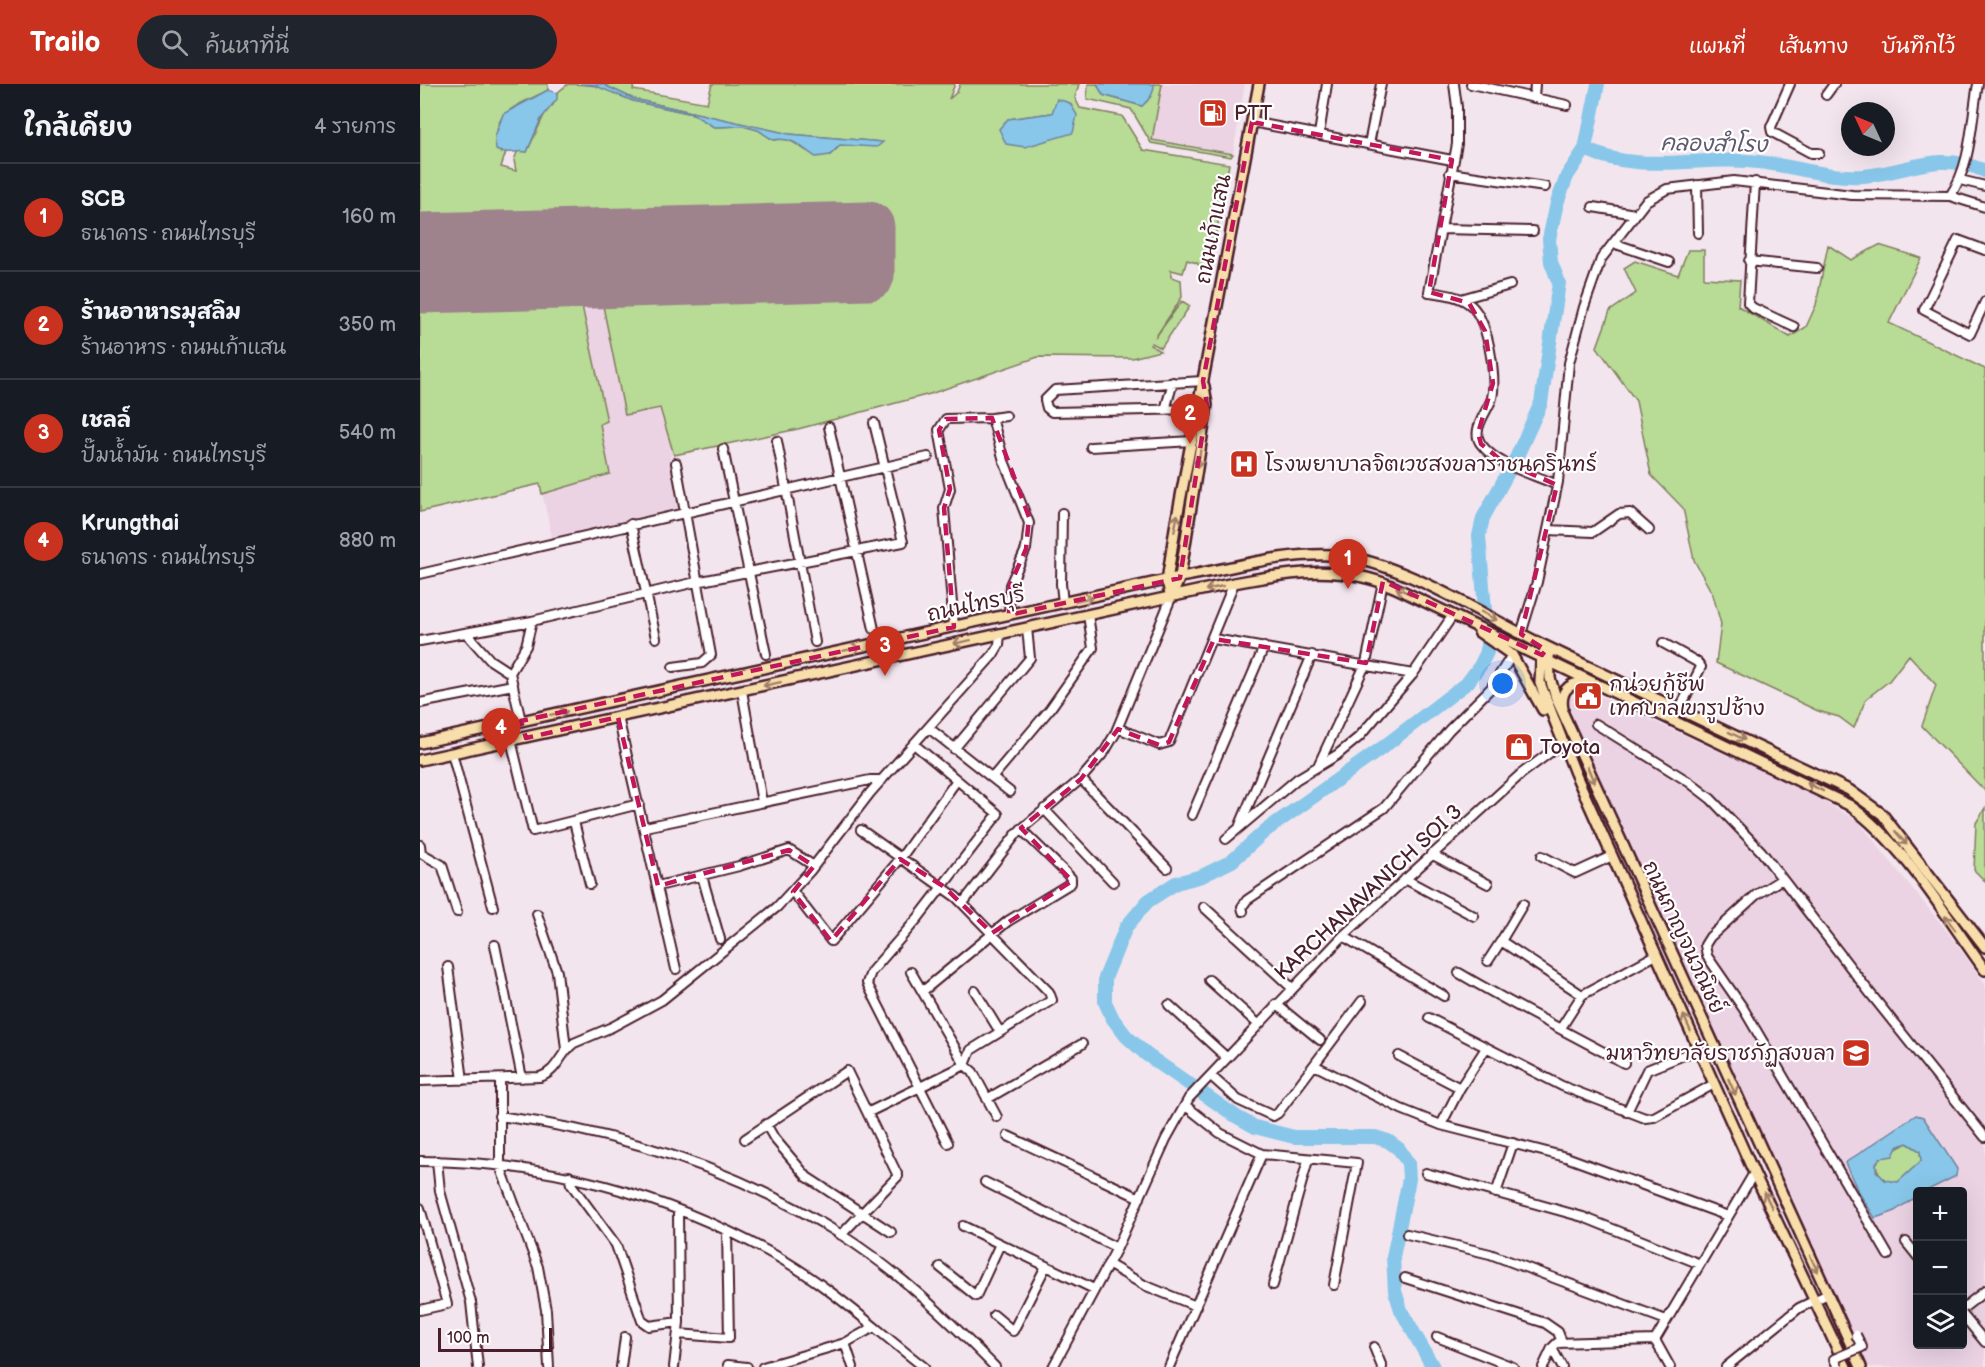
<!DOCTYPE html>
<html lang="th">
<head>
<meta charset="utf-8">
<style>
  :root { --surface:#171b24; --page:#20242c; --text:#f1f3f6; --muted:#9ea1a6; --line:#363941; --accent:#c8321e }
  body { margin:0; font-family:"Balsamiq Sans","Playpen Sans Thai",sans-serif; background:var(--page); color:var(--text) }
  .controls { position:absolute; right:18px; bottom:18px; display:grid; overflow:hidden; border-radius:6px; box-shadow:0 6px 24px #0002 }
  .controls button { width:54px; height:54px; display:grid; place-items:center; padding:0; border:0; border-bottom:2px solid var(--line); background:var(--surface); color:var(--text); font:30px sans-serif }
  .compass { position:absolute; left:1421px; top:18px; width:54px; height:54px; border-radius:50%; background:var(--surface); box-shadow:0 6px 24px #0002; rotate:314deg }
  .scale { position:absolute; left:18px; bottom:15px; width:114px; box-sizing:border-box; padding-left:6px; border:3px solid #4a1f2b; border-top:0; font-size:16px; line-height:21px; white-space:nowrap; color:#4a1f2b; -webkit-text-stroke:4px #fff; paint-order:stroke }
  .you { position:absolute; left:1083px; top:600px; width:21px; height:21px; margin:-15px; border:4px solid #fff; border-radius:50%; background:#1a73e8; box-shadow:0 0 0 9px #1a73e833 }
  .badge { display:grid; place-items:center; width:39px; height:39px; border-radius:50%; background:var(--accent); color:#fff; font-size:20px; font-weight:700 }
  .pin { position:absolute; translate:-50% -50px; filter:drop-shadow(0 2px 3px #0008) }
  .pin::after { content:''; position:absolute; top:32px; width:21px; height:18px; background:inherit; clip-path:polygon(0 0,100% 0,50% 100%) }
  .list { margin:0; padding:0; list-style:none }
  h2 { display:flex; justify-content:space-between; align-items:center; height:78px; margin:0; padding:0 24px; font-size:26px }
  h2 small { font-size:20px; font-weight:400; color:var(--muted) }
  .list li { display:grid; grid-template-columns:39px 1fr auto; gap:18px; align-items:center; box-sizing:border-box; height:108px; padding:0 24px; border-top:2px solid var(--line) }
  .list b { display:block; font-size:22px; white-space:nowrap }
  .list p { margin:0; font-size:20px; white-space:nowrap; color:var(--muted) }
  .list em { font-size:20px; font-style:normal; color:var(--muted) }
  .icon { flex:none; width:33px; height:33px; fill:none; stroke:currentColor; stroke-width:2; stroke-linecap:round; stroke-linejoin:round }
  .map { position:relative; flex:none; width:1565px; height:1283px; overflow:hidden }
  header { display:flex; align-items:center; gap:36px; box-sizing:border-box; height:84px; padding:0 30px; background:var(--accent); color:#fff }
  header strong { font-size:28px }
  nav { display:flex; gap:33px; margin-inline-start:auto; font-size:21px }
  .search { width:420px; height:54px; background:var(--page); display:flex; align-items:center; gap:15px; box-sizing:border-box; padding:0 21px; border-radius:33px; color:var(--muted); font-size:22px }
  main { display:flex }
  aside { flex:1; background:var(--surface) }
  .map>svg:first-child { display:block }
</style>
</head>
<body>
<header>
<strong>Trailo</strong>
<div class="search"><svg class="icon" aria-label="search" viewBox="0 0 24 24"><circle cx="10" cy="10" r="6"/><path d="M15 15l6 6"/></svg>ค้นหาที่นี่</div>
<nav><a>แผนที่</a><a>เส้นทาง</a><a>บันทึกไว้</a></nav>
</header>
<main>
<aside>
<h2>ใกล้เคียง<small>4 รายการ</small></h2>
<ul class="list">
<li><span class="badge">1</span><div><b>SCB</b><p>ธนาคาร · ถนนไทรบุรี</p></div><em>160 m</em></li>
<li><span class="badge">2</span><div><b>ร้านอาหารมุสลิม</b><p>ร้านอาหาร · ถนนเก้าแสน</p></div><em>350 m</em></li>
<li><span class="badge">3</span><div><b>เชลล์</b><p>ปั๊มน้ำมัน · ถนนไทรบุรี</p></div><em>540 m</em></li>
<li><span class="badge">4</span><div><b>Krungthai</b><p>ธนาคาร · ถนนไทรบุรี</p></div><em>880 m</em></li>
</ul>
</aside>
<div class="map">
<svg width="1565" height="1283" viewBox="0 0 1565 1283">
  <rect width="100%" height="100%" fill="#f3e5ee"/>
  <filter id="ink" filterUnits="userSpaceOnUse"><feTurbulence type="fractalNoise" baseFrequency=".0167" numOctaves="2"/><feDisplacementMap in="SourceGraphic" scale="12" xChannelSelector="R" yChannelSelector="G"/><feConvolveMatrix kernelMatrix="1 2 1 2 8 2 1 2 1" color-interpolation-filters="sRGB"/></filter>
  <g filter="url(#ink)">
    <path fill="#ebd3e3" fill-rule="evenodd" d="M742,0H825L813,70L731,56Z
      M522,120L378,345L250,372L258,424L132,453L120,400L0,428V135Z
      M1162,604L1385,707L1438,737L1530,851L1565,900V1283H1447L1150,628L1149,615ZM1498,1108H1542V1260H1498Z"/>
    <path fill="#b8db95" stroke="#817d60" stroke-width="1.5" fill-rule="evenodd" d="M0,0H128V6C99,22 65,27 81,69L86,68L81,83L96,87L94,76L98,66L107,68L126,27L133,21L137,9L148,0L176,1L213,17L273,30L294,43L323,42L338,46L353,56C369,53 373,58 385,66C391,70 403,70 410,71L420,62L462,58L369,50L214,15L182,0H214L213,6L287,19L292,0H535L529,15L537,8L540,0H659L655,14L660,24L702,32L723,66L809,80L791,177L783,187L777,179L767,176L763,189L751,186V193L761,196L762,213L735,254L762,217L770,222L741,264L732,259L730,261L740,267L712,274L618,273L510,310L378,345L254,371L240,324L205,331L181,212L183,207L453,197L454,138L0,150ZM632,29L605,63L588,35Z
      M668,0H677L683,11L722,22L734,0H742L732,56L813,70L811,73L731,59L711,25L667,15Z
      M1408,161L1431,176L1459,161L1501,174L1469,239L1565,285V707L1502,642L1516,601L1489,571L1469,597L1446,615L1434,644L1419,633L1398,627L1296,579L1301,540L1293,511L1274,476L1263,424L1231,391L1216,317L1177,263L1190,227L1216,209L1204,184L1215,177L1258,191L1268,166H1284V194L1320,196L1318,222L1370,253L1386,243L1396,221Z
      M154,208L160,213L187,337L180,340L190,390L122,410L120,400L0,428V212Z
      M1565,724V797L1554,786L1556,739Z
      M1487,1059L1500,1067L1501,1077L1478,1098C1465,1100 1457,1091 1456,1080L1460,1074Z"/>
    <path fill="#88c7e9" stroke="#6f849d" stroke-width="1.5" fill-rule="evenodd" d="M160,0H182L214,15L369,50L463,58L457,63L420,61L410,71L396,73C381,64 373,52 353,56L338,46L323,42L294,43L273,30L213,17L176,2Z
      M677,0H734C734,10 729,16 722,22L683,11Z
      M128,6L137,9V15L121,35L107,68C96,66 85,71 76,66L75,53L83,30Z
      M637,15L650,19L657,31L653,49L605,63L586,60L579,45L588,35L632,29Z
      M1496,1031L1503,1033L1537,1085L1536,1092L1506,1107L1498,1108L1497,1112L1473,1128L1455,1134L1439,1109L1425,1079ZM1487,1059L1500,1067L1501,1077L1478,1098L1465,1096L1456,1087V1079L1460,1074L1473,1072L1477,1063Z"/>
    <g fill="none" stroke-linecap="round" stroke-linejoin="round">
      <path stroke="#88c7e9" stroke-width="14" d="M1165,65C1217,90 1272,73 1327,77C1367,79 1404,95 1444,92C1490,88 1517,66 1565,87
        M1013,1283L981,1226L975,1207L973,1173L989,1095L988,1079L979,1065L968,1057L955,1053H874L835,1043L817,1033L727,971L706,952L693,935L685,918V894L706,843L728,817L756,799L782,792L812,777L845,747L962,664L1048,598L1060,582L1067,568V551L1059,452L1063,434L1097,372L1121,319L1139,199L1131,178L1129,155L1137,119L1147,92L1165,65L1178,0"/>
      <path stroke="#9e828c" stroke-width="51" d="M0,154L449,143V191L0,204"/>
      <g stroke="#4a1f2b" stroke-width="12">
        <path id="minor" d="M1034,0L1037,23V60L1009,208C1022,210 1037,211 1048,219C1068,232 1077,292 1072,314C1068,327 1050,346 1061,360C1077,382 1114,390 1137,401
          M1051,0L1147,21
          M1370,0L1351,43L1352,48L1391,69H1399
          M1406,11L1414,0
          M1114,14L1115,0
          M832,38L1032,76
          M899,50L907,0
          M949,60L961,0
          M1030,89L1125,103
          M1540,96L1565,102
          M1335,98L1328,219L1333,224L1374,243
          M1277,101L1278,149
          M1530,112L1565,123
          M1173,123L1215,130
          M1021,145L1113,147
          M1193,159L1249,178
          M1565,166L1538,156L1504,226L1550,250L1565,218
          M1329,177L1397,184
          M1041,215L1090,201
          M777,325L632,328L627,324L625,316L635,306L783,297
          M745,326L753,298
          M572,334L586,332
          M409,343L454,545
          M357,357L395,558
          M671,363L772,357
          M303,365L346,570
          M642,429L641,500L643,519
          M211,440L236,554
          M1128,446L1173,448L1199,430L1210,429L1229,446
          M0,490L508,373
          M534,543L524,424L530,405L519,346L526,335L572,334L584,377L609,439L606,465L590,501L589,531
          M47,550L70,576L90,589
          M1101,550L1117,498L1138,398L1149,279L1164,223L1181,175L1226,117L1247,105L1314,97L1432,111L1530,112C1552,80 1551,37 1558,0
          M794,555L993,590
          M0,557L112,537L276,498L483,458L454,339
          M1243,559L1277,578L1281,583L1260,624
          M253,583L282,579L291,571L256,379
          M322,607L342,718
          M0,619L93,601
          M198,633L256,885
          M101,637L90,589L106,562L112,537
          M1176,640L1269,698L1291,715L1341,767L1450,909L1565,1053
          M698,644L739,661L749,658L814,499
          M510,645L590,708
          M91,656L113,747L219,720
          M495,661L578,730L498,834L451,888L447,899L528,1059
          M534,665L610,574L607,544
          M32,669L73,823
          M898,682L946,579L963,498
          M572,694L630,625L673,564L668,531
          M661,695L747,784
          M624,725L693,798
          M772,731L844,563
          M154,738L170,800
          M820,741L892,571
          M225,743L450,696H462
          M441,746L536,813L629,908L632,916L551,966L545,981L491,888
          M806,755L877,695L917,671L939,653L993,590L1033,531
          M0,761L1,769L22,781L37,828
          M1011,770L1068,800
          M1122,772L1155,789L1192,772
          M282,792L300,855
          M985,795L1054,832
          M1362,795L1336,811L1290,853L1285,861L1287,872L1323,924L1468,1171
          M238,802L319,782L369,766L394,782
          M373,808L411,857L480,775L537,696
          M543,819L598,748L661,695L685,667L695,650L751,514
          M1103,820L1081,857L1162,911
          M784,823L872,904
          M823,827L822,823L827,816L964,724L1029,646L1071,604L1092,571
          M117,830L137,888L146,965
          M923,852L1024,912
          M75,861L102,994
          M1068,877L1081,857
          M28,883L43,996
          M1039,889C1093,921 1149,949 1204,979
          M789,896L838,940
          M503,907L588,837L651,799V794L644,787L601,745
          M555,907L580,948
          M856,920L900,956
          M749,921L806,973
          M1009,934L1142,1002L1225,1034L1234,1033L1294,1000
          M1141,944L1162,911L1236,871
          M979,972L1040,1004
          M896,982L981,1025L1021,1041L1146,1073L1308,1132
          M791,992L818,1016L853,1032L858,1029L942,917
          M80,995V1082L118,1183L126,1226L129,1283
          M0,997L120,993C138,987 139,970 154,959L192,943L242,916L357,823L390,787L450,709L573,571L579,561L580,550
          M567,1015L662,960
          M766,1022L800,1049L842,1070L937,1079L914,1201
          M449,1028L545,981L553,988L577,1033
          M1207,1028L1227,986L1269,969
          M79,1032C200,1048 316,1085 420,1150C477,1186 528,1235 575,1283
          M346,1040L354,1054L387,1093L471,1148
          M1021,1041L1040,1004L1066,964
          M588,1052L720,1114
          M325,1055L427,987L478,1092L421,1151
          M0,1077C125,1077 249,1111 358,1173C411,1203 456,1246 504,1283
          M17,1077L20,1107L51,1218L58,1283
          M1006,1089L1163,1133L1280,1180
          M149,1092L151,1100L196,1161L222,1237L229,1242L259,1238
          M565,1098L697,1164
          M1076,1109L1093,1059
          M0,1124L27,1220L0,1226
          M543,1142L674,1205
          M987,1150L1070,1170L1246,1236
          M1486,1158L1498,1173
          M688,1180L724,1201L776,1222
          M520,1183L556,1212L580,1160
          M985,1194L1125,1239L1138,1248L1142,1258
          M853,1201L888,1076
          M1542,1225L1565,1207
          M1542,1230L1565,1258
          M574,1231L593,1247L626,1182
          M258,1250L309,1254L307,1147
          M1017,1253L1093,1283
          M1235,1256L1334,1089
          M1235,1256L1250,1283
          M425,1259L433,1283
          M954,1263L962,1283
          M1132,1264L1142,1283
          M308,1281L327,1283
          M201,1283L205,1253
          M254,1283L259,1238L258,1127
          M343,1283L425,1259L454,1243
          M633,1283L697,1164L746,1055L769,1014L923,852L1101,690L1140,661
          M749,1283L842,1070
          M1123,1283L1132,1264L1137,1259L1235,1256
          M1306,1283L1379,1224L1408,1210"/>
      </g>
      <g stroke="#4a1f2b" stroke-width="14">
        <path id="major" d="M751,514L747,497L755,444L839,0
          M751,514L760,493L787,321L784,302
          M1059,548L1092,571L1123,626
          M1124,568L1121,578L1120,599L1155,689L1334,1089L1426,1283
          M1129,571L1130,594L1136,614L1441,1283
          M1143,625C1139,605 1153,594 1171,602
          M0,659L760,493C810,485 862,468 913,471C979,476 1057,528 1117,558C1220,608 1325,656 1429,706L1462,730L1565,863
          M0,676L814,499C871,488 921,480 976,504L1429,721C1484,760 1525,831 1565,886"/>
      </g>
      <use href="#minor" stroke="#fff" stroke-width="8"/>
      <use href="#major" stroke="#f8deab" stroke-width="9"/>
      <g stroke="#4a1f2b" stroke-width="12" stroke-linecap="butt">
        <path id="minor-bridge" d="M1418,1283L1414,1275L1442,1263L1436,1251"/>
      </g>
      <use href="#minor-bridge" stroke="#fff" stroke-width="8"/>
    </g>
    <defs><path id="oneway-shaft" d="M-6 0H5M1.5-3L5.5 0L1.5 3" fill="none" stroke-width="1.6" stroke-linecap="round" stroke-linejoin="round" transform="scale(1.5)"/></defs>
    <g stroke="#a17e6b">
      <use href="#oneway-shaft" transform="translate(779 375) rotate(99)"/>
      <use href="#oneway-shaft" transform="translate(756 439) rotate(-79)"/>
      <use href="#oneway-shaft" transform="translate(794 504) rotate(167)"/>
      <use href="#oneway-shaft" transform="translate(984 507) rotate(-155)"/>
      <use href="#oneway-shaft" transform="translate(664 515) rotate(-12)"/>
      <use href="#oneway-shaft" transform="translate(1069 532) rotate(28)"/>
      <use href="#oneway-shaft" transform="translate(542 558) rotate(168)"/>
      <use href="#oneway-shaft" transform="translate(432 565) rotate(-12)"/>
      <use href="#oneway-shaft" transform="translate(352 600) rotate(168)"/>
      <use href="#oneway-shaft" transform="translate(139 629) rotate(-12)"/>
      <use href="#oneway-shaft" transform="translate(1317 652) rotate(26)"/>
      <use href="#oneway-shaft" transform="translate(1171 691) rotate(67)"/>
      <use href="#oneway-shaft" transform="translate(1395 703) rotate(-153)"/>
      <use href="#oneway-shaft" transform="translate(1481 754) rotate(50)"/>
      <use href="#oneway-shaft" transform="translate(1530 839) rotate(-126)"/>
      <use href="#oneway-shaft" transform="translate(1267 939) rotate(-114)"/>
      <use href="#oneway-shaft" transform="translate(1312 1003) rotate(66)"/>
      <use href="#oneway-shaft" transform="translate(1348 1116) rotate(-116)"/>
      <use href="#oneway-shaft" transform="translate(1394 1180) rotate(65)"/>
    </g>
  </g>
  <path fill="none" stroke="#c2185b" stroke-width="4.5" stroke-dasharray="12 8" stroke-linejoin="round" d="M832,38L1032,76L1009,208L1049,219L1065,247L1073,299L1058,349L1061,360L1082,377L1137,401L1101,550L1126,566L1122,571L963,497L946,579L794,555L749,658L739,661L698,645L661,695L601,744L652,797L572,849L523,802L480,775L411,857L373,808L394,782L369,766L238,802L198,633L106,654L101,637L534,543L524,424L530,405L519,346L526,335L572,334L609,433L606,465L590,501L589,531L760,494L787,321L783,297Z"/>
  <defs>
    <g id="fuel-square" transform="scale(1.5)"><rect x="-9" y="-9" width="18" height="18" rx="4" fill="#c8321e" stroke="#fff"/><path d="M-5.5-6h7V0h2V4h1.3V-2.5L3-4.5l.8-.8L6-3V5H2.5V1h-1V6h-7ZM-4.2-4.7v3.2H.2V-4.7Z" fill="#fff"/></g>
    <g id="hospital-square" transform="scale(1.5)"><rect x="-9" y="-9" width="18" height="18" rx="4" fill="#c8321e" stroke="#fff"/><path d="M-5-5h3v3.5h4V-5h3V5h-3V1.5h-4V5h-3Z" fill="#fff"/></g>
    <g id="civic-square" transform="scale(1.5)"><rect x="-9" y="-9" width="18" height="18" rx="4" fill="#c8321e" stroke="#fff"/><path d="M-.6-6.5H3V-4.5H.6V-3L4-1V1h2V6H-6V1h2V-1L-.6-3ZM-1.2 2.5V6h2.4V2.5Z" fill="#fff"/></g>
    <g id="shop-square" transform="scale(1.5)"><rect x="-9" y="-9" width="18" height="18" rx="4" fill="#c8321e" stroke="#fff"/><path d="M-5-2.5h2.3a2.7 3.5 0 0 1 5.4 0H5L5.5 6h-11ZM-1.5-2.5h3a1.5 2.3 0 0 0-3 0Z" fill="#fff"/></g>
    <g id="university-square" transform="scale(1.5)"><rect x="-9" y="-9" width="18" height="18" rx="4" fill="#c8321e" stroke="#fff"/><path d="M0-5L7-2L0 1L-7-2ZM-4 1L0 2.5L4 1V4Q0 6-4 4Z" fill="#fff"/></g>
  </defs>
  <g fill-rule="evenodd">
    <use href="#fuel-square" x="793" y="29"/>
    <use href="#hospital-square" x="824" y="380"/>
    <use href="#civic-square" x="1168" y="612"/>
    <use href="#shop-square" x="1099" y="663"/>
    <use href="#university-square" x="1436" y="969"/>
  </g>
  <g text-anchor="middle" stroke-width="4.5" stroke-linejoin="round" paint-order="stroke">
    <g font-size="21" fill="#4a1f2b" stroke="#fff" text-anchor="start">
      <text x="814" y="36">PTT</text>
      <text x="845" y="387">โรงพยาบาลจิตเวชสงขลาราชนครินทร์</text>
      <text x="1189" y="607">กน่วยกู้ชีพ<tspan x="1189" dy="24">เทศบาลเขารูปช้าง</tspan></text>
      <text x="1120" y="670">Toyota</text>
      <text x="1415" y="976" text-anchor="end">มหาวิทยาลัยราชภัฏสงขลา</text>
    </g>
    <g font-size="21" fill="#4a1f2b" stroke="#fff">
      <text transform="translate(793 145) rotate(-79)" y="7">ถนนเก้าแสน</text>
      <text transform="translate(556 520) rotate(-12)" y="7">ถนนไทรบุรี</text>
      <text transform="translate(948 808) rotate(-43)" y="7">KARCHANAVANICH SOI 3</text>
      <text transform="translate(1264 853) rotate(65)" y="7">ถนนกาญจนวณิชย์</text>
    </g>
    <g font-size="22" font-style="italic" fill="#605a6e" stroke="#fff">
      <text transform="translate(1294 59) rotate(1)" y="8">คลองสำโรง</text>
    </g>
  </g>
</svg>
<div class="controls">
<button>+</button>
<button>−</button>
<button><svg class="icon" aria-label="layers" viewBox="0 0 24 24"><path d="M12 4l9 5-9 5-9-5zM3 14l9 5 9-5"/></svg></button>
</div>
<svg class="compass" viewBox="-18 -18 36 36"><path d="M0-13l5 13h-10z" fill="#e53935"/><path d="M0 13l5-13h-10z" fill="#9ea1a6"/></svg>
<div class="scale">100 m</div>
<div class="you"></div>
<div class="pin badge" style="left:928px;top:505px">1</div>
<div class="pin badge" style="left:770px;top:360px">2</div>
<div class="pin badge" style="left:465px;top:592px">3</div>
<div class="pin badge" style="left:81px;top:674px">4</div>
</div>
</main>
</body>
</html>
